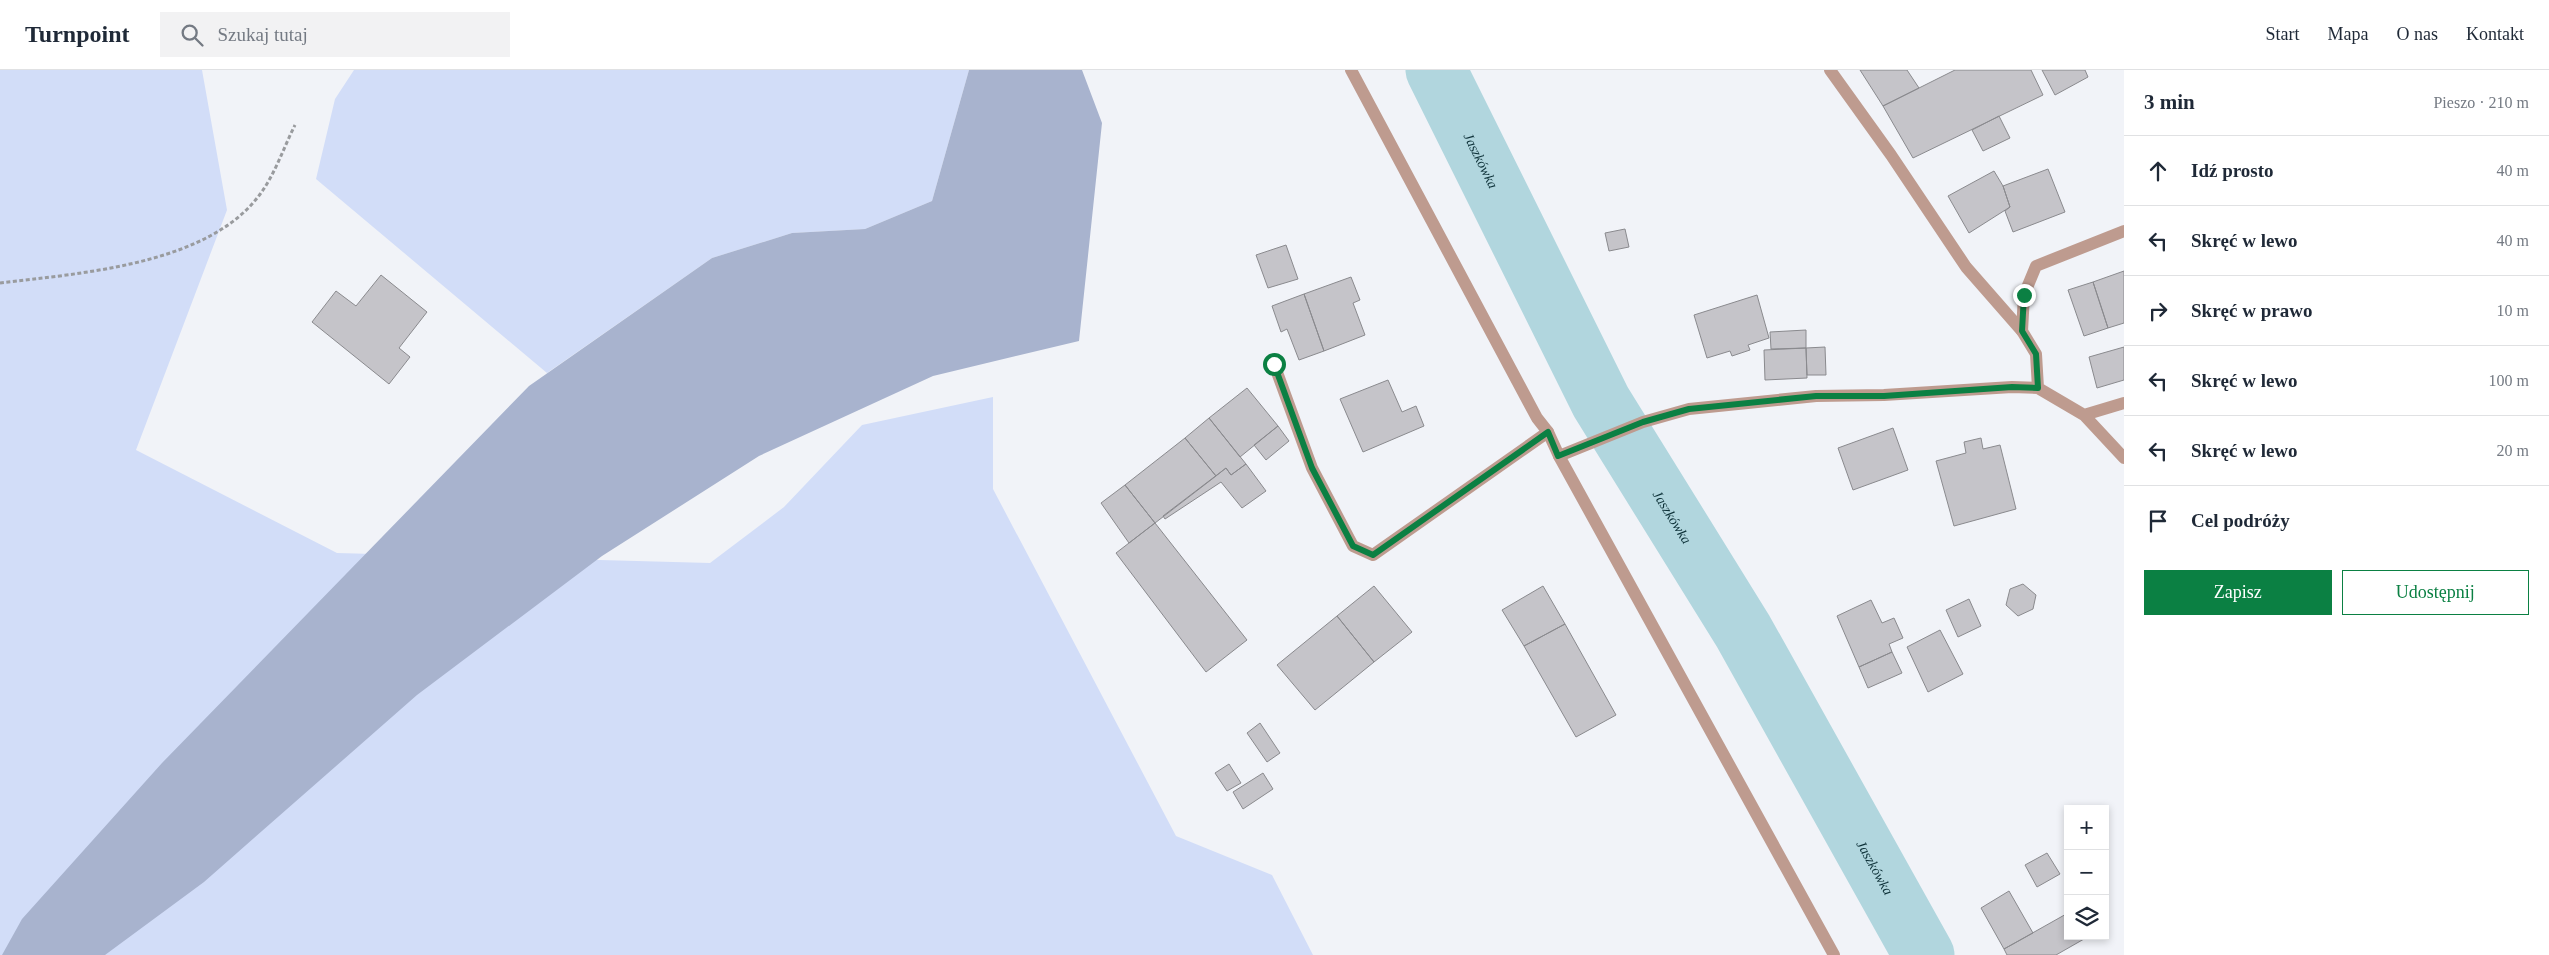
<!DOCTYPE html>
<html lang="pl">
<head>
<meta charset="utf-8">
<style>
  :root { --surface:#fff; --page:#f2f2f3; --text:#1f2937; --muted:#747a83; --line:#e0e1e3; --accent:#0b8043 }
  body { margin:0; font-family:"Times New Roman",serif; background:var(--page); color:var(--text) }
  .controls { position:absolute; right:15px; bottom:15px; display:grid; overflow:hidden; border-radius:0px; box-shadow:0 2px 8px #0003 }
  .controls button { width:45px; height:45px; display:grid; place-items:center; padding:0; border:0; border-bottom:1px solid var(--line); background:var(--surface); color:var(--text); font:25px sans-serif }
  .stop { position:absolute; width:15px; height:15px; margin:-11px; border:4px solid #0b8043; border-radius:50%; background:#fff }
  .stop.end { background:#0b8043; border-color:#fff; box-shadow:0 1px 5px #0008 }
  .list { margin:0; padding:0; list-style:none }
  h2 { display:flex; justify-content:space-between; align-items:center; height:65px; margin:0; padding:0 20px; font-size:21px }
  h2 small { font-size:16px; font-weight:400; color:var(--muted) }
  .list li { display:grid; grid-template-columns:32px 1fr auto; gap:15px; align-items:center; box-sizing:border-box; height:70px; padding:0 20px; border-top:1px solid var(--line) }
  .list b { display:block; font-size:19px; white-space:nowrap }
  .list em { font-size:16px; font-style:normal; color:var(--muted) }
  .actions { display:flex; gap:10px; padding:15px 20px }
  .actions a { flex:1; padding:11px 0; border:1px solid var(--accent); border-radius:0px; text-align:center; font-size:18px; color:var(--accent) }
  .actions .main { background:var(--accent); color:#fff }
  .icon { flex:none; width:28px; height:28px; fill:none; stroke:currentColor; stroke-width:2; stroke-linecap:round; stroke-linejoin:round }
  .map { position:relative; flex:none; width:2124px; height:885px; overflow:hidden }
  header { display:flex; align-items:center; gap:30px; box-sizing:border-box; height:70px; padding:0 25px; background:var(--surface); border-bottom:1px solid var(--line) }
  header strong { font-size:24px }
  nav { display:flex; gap:28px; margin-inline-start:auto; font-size:18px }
  .search { width:350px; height:45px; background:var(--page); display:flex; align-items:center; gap:12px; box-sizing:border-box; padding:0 18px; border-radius:0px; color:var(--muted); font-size:19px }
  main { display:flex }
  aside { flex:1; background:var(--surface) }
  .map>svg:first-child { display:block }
</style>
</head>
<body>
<header>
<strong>Turnpoint</strong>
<div class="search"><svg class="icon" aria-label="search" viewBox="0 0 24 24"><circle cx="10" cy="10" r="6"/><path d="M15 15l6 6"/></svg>Szukaj tutaj</div>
<nav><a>Start</a><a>Mapa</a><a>O nas</a><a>Kontakt</a></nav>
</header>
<main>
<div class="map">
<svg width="2124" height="885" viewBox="0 0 2124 885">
  <rect width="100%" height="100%" fill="#f1f3f8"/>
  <path fill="#d2ddf8" d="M0,0H202L227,140L136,380L337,483L710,493L784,437L862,355L993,327V419L1176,766L1272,805L1313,885H0Z
    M354,0H969L932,131L865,159L792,163L712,188L547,303L316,109L335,29Z"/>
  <path fill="#a8b3ce" d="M969,0H1082L1102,53L1079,271L933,306L759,386L602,486L417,625L204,812L105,885H2L22,849L162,693L529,316L712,188L792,163L865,159L932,131Z"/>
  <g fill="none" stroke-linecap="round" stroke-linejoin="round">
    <path stroke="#b1d6de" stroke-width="61" id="s1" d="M1436,0L1601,332L1743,561L1924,885"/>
  </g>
  <path fill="#c5c4c9" stroke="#8a8a8e" d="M1860,0H1907L1919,18L1883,36Z
    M1955,0H2031L2043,25L1913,88L1883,36Z
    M2042,0H2085L2088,7L2055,25Z
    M1999,46L2010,68L1983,81L1972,60Z
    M2048,99L2065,142L2013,162L2005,141L2010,137L2003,116Z
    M1994,101L2003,116L2010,137L1969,163L1948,126Z
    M1625,159L1629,177L1609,181L1605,163Z
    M1286,175L1298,209L1268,218L1256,185Z
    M2124,201V253L2108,258L2093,212Z
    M381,205L427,242L399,278L410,287L389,314L312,252L336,221L356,236Z
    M1351,207L1360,230L1353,233L1365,265L1324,281L1304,224Z
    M2093,212L2108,258L2084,266L2068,220Z
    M1304,224L1324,281L1299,290L1287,259L1281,262L1272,236Z
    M1757,225L1769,268L1748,275L1750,280L1732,286L1730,281L1707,288L1694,245Z
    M1806,260V278L1771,279L1770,262Z
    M1825,277L1826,305H1807L1806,278Z
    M2124,277V310L2097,318L2089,287Z
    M1806,278L1807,308L1765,310L1764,280Z
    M1388,310L1402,342L1416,336L1424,356L1363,382L1340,329Z
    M1247,318L1278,356L1240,387L1209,348Z
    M1209,348L1246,394L1231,405L1226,398L1216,406L1185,368Z
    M1278,356L1289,371L1266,390L1254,375Z
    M1893,358L1908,400L1853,420L1838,378Z
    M1185,368L1216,406L1155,453L1125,415Z
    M1981,368L1983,379L2000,375L2016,439L1954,456L1936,391L1966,383L1964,372Z
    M1246,394L1266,421L1242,438L1221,412L1165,449L1163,446L1226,398L1231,405Z
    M1125,415L1155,453L1129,473L1101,433Z
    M1155,453L1247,570L1206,602L1116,483Z
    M2023,514L2036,525L2033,539L2018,546L2006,535L2010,519Z
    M1374,516L1412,562L1374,592L1337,546Z
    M1543,516L1565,554L1524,576L1502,540Z
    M1969,529L1981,556L1958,567L1946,540Z
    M1871,530L1882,553L1894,548L1903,568L1889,574L1892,582L1859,597L1837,546Z
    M1337,546L1374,592L1315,640L1277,595Z
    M1565,554L1616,645L1576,667L1524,576Z
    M1940,560L1963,604L1928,622L1907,577Z
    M1892,582L1902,603L1868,618L1859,597Z
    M1260,653L1280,683L1267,692L1247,663Z
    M1229,694L1241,713L1227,721L1215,703Z
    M1263,703L1273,719L1243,739L1233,722Z
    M2047,783L2060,804L2037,817L2025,795Z
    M2009,821L2033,863L2004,879L1981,838Z
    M2068,843V866H2083L2084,869L2056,885H2007L2004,879Z"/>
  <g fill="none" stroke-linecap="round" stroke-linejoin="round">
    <path stroke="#999b9e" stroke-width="3" stroke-dasharray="4 2.5" stroke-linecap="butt" d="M0,213C81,203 213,195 263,120C276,101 284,77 295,55"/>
    <path stroke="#be9b8f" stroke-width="12" d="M2022,261L2024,225L2036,196L2124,161
      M1274,294L1312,398L1353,476L1373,485L1548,362"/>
    <path stroke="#be9b8f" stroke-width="12" d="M1830,0L1891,85L1966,197L2022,261L2036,284L2038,318
      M2084,345L2124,388
      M1559,386L1643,352L1689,339L1816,326L1884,325L2012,317L2038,318L2084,345L2124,333"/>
    <path stroke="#be9b8f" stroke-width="12" d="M1351,0L1537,348L1548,362L1559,386L1834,885"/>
  </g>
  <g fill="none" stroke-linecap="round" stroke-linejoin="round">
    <path stroke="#0b8043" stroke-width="6" d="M1274,294L1312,398L1353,476L1373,485L1548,362L1558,386L1643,352L1689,339L1816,326H1884L2012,317L2038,318L2036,284L2022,261L2024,225"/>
  </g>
  <g text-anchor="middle" stroke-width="4.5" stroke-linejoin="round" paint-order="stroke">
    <g font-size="14" font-style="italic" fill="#0d3138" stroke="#fff">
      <text dy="5" stroke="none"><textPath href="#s1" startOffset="101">Jaszkówka</textPath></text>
      <text dy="5" stroke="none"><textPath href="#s1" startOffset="506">Jaszkówka</textPath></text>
      <text dy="5" stroke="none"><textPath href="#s1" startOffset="911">Jaszkówka</textPath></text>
    </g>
  </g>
</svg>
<div class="controls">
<button>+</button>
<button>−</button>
<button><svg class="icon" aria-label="layers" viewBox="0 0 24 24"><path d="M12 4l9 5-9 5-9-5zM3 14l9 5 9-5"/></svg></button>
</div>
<div class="stop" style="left:1274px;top:294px"></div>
<div class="stop end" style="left:2024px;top:225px"></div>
</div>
<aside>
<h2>3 min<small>Pieszo · 210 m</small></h2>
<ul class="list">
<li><svg class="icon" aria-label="ahead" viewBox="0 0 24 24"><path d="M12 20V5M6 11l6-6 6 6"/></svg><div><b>Idź prosto</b></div><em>40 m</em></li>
<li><svg class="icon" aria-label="left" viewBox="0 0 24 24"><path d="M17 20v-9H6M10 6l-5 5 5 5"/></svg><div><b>Skręć w lewo</b></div><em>40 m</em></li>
<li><svg class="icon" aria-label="right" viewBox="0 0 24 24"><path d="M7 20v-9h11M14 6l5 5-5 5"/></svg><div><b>Skręć w prawo</b></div><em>10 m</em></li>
<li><svg class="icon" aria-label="left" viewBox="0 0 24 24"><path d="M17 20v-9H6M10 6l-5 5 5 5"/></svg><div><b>Skręć w lewo</b></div><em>100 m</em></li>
<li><svg class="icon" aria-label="left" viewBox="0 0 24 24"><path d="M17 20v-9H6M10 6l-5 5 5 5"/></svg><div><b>Skręć w lewo</b></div><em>20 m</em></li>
<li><svg class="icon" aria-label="arrive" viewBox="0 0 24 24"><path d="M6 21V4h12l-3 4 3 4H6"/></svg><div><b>Cel podróży</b></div></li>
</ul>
<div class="actions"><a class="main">Zapisz</a><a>Udostępnij</a></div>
</aside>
</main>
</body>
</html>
